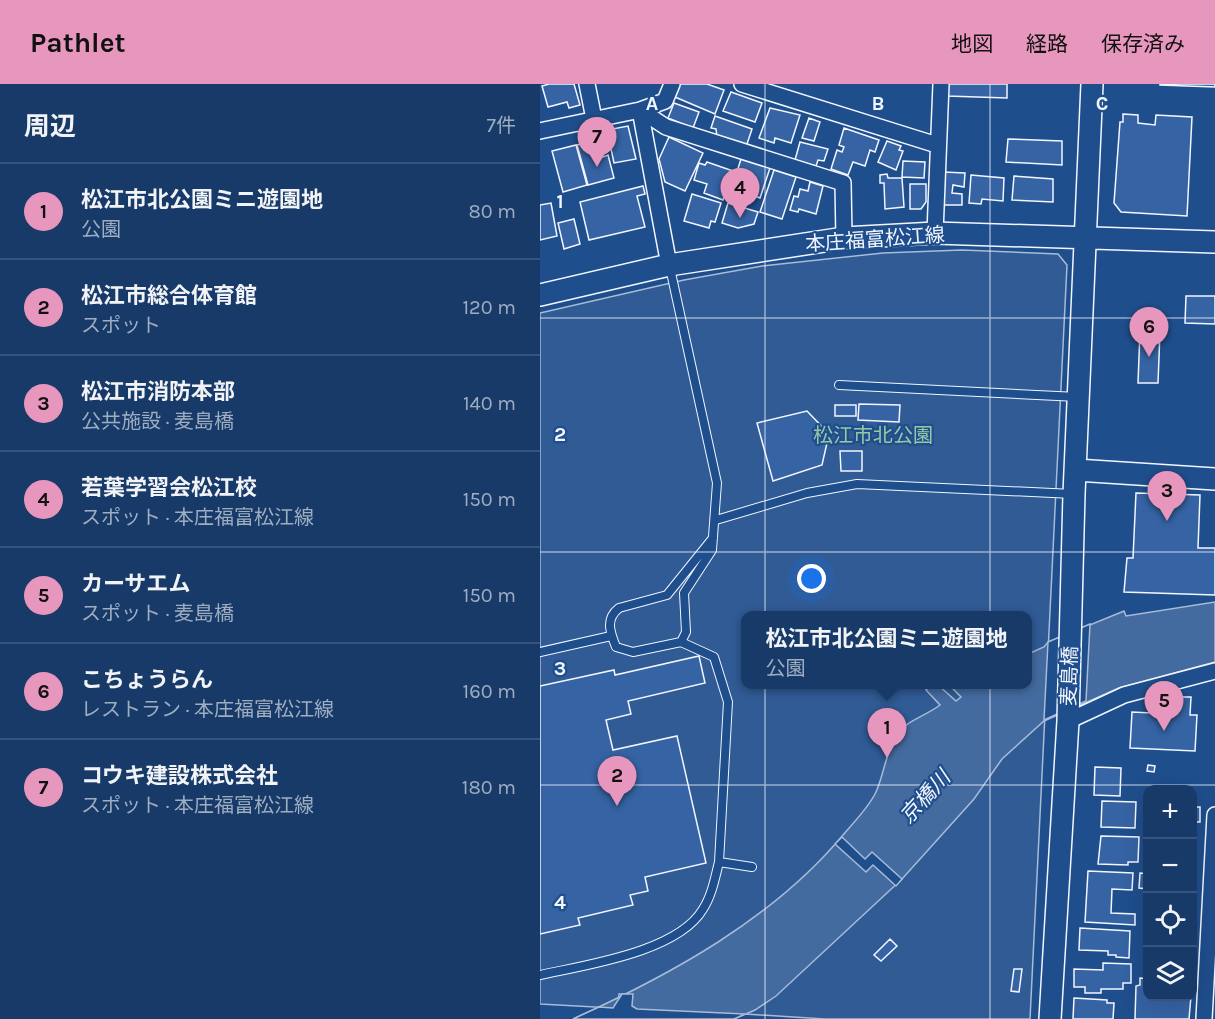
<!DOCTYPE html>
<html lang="ja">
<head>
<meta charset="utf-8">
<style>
  :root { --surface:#173a69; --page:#244571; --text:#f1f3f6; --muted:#9eadc0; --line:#36547d; --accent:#e797bd }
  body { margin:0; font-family:Karla,"Noto Sans JP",sans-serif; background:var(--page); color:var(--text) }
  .controls { position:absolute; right:18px; bottom:18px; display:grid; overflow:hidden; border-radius:12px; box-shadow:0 6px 24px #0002 }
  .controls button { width:54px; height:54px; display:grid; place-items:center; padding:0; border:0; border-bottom:2px solid var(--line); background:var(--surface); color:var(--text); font:30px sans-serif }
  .you { position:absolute; left:272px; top:495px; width:21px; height:21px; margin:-15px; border:4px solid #fff; border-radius:50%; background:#1a73e8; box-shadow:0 0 0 9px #1a73e833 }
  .badge { display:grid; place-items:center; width:39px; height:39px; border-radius:50%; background:var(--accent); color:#111; font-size:20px; font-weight:700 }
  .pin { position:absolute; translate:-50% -50px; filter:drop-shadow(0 2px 3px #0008) }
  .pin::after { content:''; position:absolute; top:32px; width:21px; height:18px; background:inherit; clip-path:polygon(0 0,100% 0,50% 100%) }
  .popup { position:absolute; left:201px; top:527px; width:291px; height:78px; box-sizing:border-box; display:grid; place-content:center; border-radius:12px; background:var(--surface); filter:drop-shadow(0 2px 4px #0005); font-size:20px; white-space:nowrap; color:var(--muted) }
  .popup b { font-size:22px; color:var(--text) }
  .popup::after { content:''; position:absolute; left:50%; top:100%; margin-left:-12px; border:12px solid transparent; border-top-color:var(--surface) }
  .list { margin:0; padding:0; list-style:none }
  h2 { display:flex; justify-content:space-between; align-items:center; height:78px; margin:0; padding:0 24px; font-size:26px }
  h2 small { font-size:20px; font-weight:400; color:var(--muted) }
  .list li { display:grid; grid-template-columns:39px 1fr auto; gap:18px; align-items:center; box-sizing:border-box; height:96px; padding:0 24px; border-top:2px solid var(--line) }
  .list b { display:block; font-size:22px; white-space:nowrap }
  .list p { margin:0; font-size:20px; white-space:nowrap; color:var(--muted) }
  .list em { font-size:20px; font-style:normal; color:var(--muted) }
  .icon { flex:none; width:33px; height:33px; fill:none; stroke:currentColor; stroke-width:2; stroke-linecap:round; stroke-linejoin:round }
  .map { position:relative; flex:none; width:675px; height:935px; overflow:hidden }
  header { display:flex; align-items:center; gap:36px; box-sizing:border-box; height:84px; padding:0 30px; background:var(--accent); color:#111 }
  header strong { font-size:28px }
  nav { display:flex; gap:33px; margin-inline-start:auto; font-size:21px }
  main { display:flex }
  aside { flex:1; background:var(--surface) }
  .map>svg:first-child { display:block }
</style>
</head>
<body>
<header>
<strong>Pathlet</strong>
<nav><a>地図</a><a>経路</a><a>保存済み</a></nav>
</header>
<main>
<aside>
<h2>周辺<small>7件</small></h2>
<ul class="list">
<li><span class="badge">1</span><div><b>松江市北公園ミニ遊園地</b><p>公園</p></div><em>80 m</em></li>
<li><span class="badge">2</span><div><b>松江市総合体育館</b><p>スポット</p></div><em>120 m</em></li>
<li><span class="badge">3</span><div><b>松江市消防本部</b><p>公共施設 · 麦島橋</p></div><em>140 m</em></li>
<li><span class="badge">4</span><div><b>若葉学習会松江校</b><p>スポット · 本庄福富松江線</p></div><em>150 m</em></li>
<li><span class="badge">5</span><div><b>カーサエム</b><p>スポット · 麦島橋</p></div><em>150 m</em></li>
<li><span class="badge">6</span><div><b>こちょうらん</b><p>レストラン · 本庄福富松江線</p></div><em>160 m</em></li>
<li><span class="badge">7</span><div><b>コウキ建設株式会社</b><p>スポット · 本庄福富松江線</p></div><em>180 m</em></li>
</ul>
</aside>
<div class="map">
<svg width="675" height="935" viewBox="0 0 675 935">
  <rect width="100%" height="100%" fill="#1f4e8c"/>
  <path fill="#305b95" stroke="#a8bbd7" stroke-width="1.5" fill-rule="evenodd" d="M422,166L518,170L527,181L490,935H285L205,930L92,910H79L78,919L73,924L0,920V229L144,196L222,182L343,169ZM206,532H488V600H206Z"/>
  <path fill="#446ba0" stroke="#a8bbd7" stroke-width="1.5" d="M675,518V578L579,604L504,637L462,675L434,715L362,795L236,912L215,926L194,935H33C130,891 233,835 303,751C314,738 329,723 336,708C344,690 346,668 356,652C366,636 386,632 400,621L386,606L392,601H398L416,617L421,613L409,601L488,600V570L504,563L508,558L584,527L586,532Z"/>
  <path fill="#1f4e8c" stroke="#a8bbd7" stroke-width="1.5" d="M550,540L546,617L504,636L508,558Z
    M302,753L325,775L332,768L362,795L356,802L333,781L326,788L295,760Z
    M82,910H93L92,922L97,925L205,930L194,935H33L59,923L73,924Z"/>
  <path fill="#3563a3" stroke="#f2f6ff" stroke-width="1.5" d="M9,0H34L40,21L29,24L27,18L8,23L2,2Z
    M140,0H167L184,6L175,30L135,13Z
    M408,0H467V14L407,12Z
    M675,0V3L620,1V0Z
    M191,8L222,19L215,38L183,27Z
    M134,19L159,28L153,44L128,34Z
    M230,24L260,31L251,59L235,54L234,59L219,54Z
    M583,30L598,31V39L615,41L616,31L652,33L647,132L581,128L574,119L580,38H583Z
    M175,32L212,45L206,63L177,53L176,45L171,44Z
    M269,34L280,38L274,57L262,54Z
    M88,42L96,75L74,79L67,46Z
    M304,44L339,56L335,68L330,66L325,82L313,78L308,91L291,85L297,66L302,68L304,63L299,61Z
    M129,53L163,69L145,107L125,98L119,75Z
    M58,55L63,73L68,71L74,94L48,101L37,61Z
    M468,55L522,57V81L466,78Z
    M347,57L361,62L359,66L363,67L356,86L338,78Z
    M260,58L288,65L284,77L278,76L276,82L255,76Z
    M36,61L47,101L23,108L12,67Z
    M201,75L230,84L220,114L212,111L210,116L203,114L201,120L188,116Z
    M363,77L385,78L384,94L362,93Z
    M167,78L193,87L183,116L164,109L167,100L154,96L159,79L165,81Z
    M234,86L256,93L242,135L220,128Z
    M403,88L425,89L424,103L413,101L412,109L422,110V121H401L405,101H402Z
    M347,90L348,94H362L364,123L345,125L344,99H340V91Z
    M431,91L464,94L463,117L442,115L441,120L429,119Z
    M474,92L513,95V118L472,116Z
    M270,98L283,102L276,130L259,125L258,128L250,126L254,112L258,113L260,105L268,107Z
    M370,100H386V118L381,125H370Z
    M103,102L105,110L97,112L105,143L49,156L40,118Z
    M152,110L181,119L175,138L171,137L169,144L144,137Z
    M11,119L17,152L0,156V121Z
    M188,119L218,128L214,140L198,144L182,139Z
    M34,135L40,160L24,165L18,139Z
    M646,212H675V240L645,239Z
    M600,247L620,248L618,299H598Z
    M319,320L360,321L359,338L318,336Z
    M295,321H316V332H295Z
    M267,327L289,350L282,381L233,397L217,339Z
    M300,367H322V387H301Z
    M596,409L660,411L658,464H675V511L584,508L587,474H593Z
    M159,572L165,599L88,617L91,630L66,636L73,666L137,652L166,779L105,793L108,807L90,811L93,821L38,834L40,841L0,850V602L74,586L75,591Z
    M633,613H651L650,631H657L655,667L590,664L592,628L633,630Z
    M608,681L615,682L614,688L607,687Z
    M555,683L581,684L580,712L554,711Z
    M562,717L596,718L595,744L561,743Z
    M652,723H660V738H652Z
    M561,752L599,753L598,778H588V781L558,780Z
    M605,754H608V780H604Z
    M548,787L593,789L592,806L572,805L571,829L595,830V841L545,838Z
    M600,789L608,790V805L599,804Z
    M540,844L590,847L589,874L576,873V871H568V867L539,866Z
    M350,855L357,862L341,877L334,871Z
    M563,879L591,880V899H583V905H561V909H545V903H534V885L563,886Z
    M474,885H482L479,908L471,907Z
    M600,894L608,895V912H651L649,935H595L596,902L600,901Z
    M534,914L567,916V919H574L573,935H533Z"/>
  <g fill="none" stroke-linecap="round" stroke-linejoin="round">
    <g stroke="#f2f6ff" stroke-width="10">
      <path id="lane" d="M130,184L177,399L172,466L144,509L146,548L141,558L93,568L76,563C70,548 65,535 79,524L127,511L173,454
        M299,301L538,313
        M176,436L267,409L317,400L533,410
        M141,558L174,573L188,618L179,778
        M0,568L71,552
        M0,891C45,881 138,868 163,825C172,811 175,794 179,778L212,783"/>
    </g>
    <g stroke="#f2f6ff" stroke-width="18">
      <path id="street" d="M47,0L54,35
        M202,0L397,61
        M100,26L126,43L303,99L304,154
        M100,26L129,181
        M0,47L100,26L125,17L132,0
        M395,149L401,0
        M528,637L584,611L675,587
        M664,935L675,731"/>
    </g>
    <g stroke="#f2f6ff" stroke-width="24">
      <path id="secondary" d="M0,211L129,181L304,154L395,149L675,158
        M536,386L675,395
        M510,935L528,637L534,410L552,0"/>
    </g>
    <use href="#lane" stroke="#1f4e8c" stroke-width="8"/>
    <use href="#street" stroke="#1f4e8c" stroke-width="15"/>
    <use href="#secondary" stroke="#1f4e8c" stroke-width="21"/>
  </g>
  <path fill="none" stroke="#f2f6ff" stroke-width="1.5" stroke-opacity="0.55" d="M225,0V935M450,0V935M0,234H675M0,468H675M0,701H675"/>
  <g text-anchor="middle" stroke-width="4.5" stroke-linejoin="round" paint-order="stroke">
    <g font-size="20" fill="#f2f6ff" stroke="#1f4e8c">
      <text transform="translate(335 155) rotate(-4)" y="7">本庄福富松江線</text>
      <text transform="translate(529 592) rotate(-88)" y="7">麦島橋</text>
    </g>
    <g font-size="20" fill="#97c8a6" stroke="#1f4e8c">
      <text x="333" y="358">松江市北公園</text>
    </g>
    <g font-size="21" font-style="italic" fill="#f2f6ff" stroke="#1f4e8c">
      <text transform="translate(385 713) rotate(-48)" y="7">京橋川</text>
    </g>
  </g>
  <g font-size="20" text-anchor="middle" font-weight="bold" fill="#f2f6ff" stroke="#1f4e8c" stroke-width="4.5" stroke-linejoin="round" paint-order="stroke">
    <text x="112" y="26">A</text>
    <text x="338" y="26">B</text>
    <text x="562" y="26">C</text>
    <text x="20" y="124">1</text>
    <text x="20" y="357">2</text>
    <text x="20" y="591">3</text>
    <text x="20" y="825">4</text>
  </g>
</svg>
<div class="controls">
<button>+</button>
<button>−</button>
<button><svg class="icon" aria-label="locate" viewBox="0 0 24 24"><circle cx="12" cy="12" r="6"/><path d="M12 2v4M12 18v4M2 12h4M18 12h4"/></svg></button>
<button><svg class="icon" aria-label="layers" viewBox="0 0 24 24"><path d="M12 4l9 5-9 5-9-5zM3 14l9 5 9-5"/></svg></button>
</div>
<div class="you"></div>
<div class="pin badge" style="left:347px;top:674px">1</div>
<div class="popup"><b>松江市北公園ミニ遊園地</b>公園</div>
<div class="pin badge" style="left:77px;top:722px">2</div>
<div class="pin badge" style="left:627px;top:437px">3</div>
<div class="pin badge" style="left:200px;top:134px">4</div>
<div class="pin badge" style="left:624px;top:647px">5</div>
<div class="pin badge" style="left:609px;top:273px">6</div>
<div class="pin badge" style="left:57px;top:83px">7</div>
</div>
</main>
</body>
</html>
